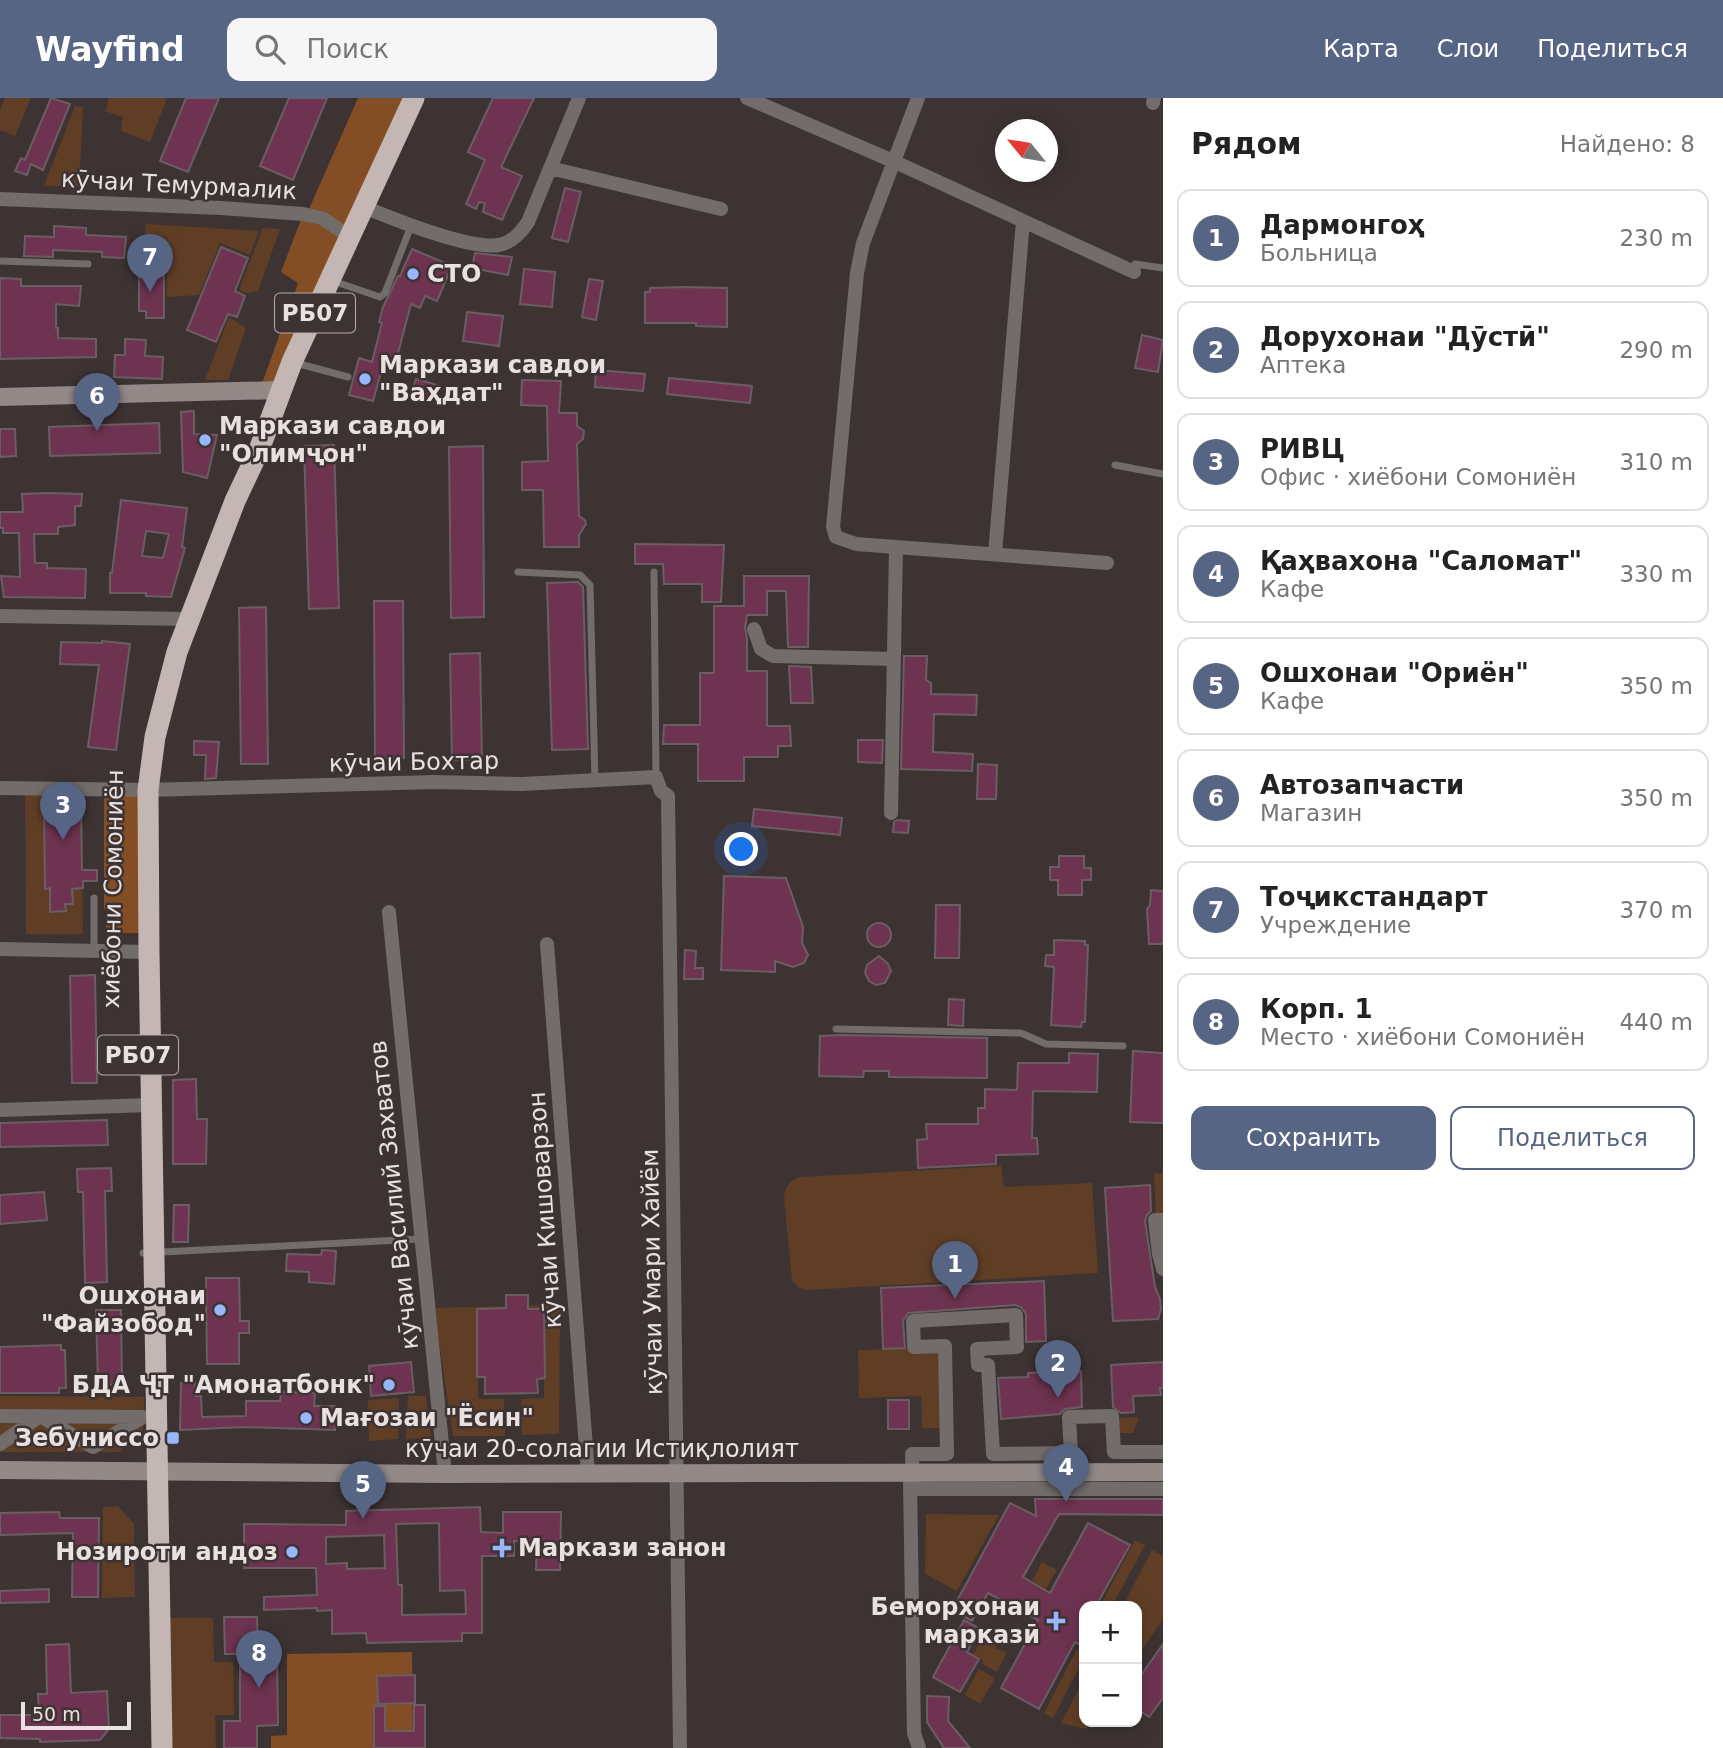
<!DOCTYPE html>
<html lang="ru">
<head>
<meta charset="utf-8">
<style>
  :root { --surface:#fff; --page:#f6f6f6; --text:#222; --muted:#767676; --line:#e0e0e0; --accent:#576585 }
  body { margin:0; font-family:"DejaVu Sans",sans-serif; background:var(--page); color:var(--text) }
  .controls { position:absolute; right:21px; bottom:21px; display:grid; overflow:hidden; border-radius:14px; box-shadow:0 4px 18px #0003 }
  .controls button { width:63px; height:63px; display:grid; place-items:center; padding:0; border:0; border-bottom:2px solid var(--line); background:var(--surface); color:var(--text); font:35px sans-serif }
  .compass { position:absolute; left:995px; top:21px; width:63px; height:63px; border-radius:50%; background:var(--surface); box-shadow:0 4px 18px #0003; rotate:300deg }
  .scale { position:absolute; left:21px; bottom:18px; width:110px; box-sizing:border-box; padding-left:7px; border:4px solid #e8e0e1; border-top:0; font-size:19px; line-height:24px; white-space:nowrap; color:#e8e0e1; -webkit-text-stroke:5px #3e3333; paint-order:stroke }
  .you { position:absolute; left:742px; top:752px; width:24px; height:24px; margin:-18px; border:5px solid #fff; border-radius:50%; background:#1a73e8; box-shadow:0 0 0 10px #1a73e833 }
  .badge { display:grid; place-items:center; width:46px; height:46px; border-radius:50%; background:var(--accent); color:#fff; font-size:23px; font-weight:700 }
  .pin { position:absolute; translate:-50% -58px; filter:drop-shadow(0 2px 4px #0008) }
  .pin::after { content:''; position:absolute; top:37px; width:24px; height:21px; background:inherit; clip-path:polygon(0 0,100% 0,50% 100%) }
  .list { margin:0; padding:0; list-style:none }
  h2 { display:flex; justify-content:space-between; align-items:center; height:91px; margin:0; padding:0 28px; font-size:30px }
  h2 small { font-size:23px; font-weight:400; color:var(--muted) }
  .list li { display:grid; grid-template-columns:46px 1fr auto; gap:21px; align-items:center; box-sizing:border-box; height:98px; margin:0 14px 14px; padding:0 14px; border:2px solid var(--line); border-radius:14px }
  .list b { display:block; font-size:26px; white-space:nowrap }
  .list p { margin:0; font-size:23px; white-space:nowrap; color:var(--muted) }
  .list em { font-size:23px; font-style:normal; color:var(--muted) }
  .actions { display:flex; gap:14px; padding:21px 28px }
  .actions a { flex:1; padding:16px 0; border:2px solid var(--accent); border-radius:14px; text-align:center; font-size:24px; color:var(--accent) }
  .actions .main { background:var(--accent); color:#fff }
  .icon { flex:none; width:38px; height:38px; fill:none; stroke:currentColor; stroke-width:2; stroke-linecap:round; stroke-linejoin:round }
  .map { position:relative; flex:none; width:1163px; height:1650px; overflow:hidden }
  header { display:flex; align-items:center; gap:42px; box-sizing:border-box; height:98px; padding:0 35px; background:var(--accent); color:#fff }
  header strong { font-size:33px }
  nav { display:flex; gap:38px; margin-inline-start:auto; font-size:24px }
  .search { width:490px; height:63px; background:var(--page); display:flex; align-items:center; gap:18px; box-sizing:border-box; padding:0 24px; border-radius:14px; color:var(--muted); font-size:26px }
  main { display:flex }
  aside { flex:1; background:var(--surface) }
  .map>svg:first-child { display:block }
</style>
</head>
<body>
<header>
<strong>Wayfind</strong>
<div class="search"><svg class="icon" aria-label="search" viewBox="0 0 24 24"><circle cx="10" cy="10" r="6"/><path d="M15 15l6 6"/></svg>Поиск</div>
<nav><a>Карта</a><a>Слои</a><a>Поделиться</a></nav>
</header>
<main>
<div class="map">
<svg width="1163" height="1650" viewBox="0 0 1163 1650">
  <rect width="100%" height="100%" fill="#3e3333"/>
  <path fill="#603e26" d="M5,0H31L15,38L0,32V12Z
    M109,0H167L150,44L121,33L123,19L105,13Z
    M75,8L83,9L79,89L44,88Z
    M146,126L259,133L250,157L220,145L199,197L167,199V165H141Z
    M263,130L280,131L258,193L247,195L239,192Z
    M229,219L246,230L228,282H205Z
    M81,694L83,836H26L25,695Z
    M1001,1068L1004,1089L1092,1085L1098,1175L808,1192L799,1190L792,1182L784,1099C785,1088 790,1083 800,1079Z
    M1163,1075V1119H1156L1154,1076Z
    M560,1207L559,1336L522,1337L521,1301L544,1300V1280L478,1279V1301H504L505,1338H453L434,1210Z
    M945,1250L947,1330H922L921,1298L859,1300L858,1252Z
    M0,1298L144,1299L143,1333L120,1354H0Z
    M408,1298H426L431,1339L406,1341Z
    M399,1300L398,1341L369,1343L368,1302Z
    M1139,1319L1133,1335H1116V1320Z
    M118,1408L134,1426L135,1499L102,1500L103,1409Z
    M926,1416L999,1417L957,1493L925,1476Z
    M1135,1442L1145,1447L1112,1508H1100Z
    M1152,1452L1163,1458V1521L1138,1557L1137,1508H1123Z
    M1042,1464L1057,1472L1046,1491L1032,1483Z
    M169,1520H213L214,1564H233L234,1617H215L216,1650H170Z
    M989,1538L995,1541L996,1551L1007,1554L997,1574L982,1566L983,1562L973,1557L979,1545L986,1543Z
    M1077,1551L1084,1554V1560L1053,1620L1044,1615Z
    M979,1571L995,1580L980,1606L965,1597Z
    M1084,1581V1624H1091L1086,1631L1061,1625Z"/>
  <path fill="#834e25" d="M358,0H407L349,132L323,113L309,111Z
    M303,116L350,139L280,292L259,294L298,185L281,174Z
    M139,696V835H106V822H121V811H104V697Z
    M412,1554L413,1650H271V1638L287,1637V1556Z"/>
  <path fill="#6d3350" stroke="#6a5e63" stroke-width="2" fill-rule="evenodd" d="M51,0L70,6L43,72L31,66L27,77L15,73L21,60L25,62Z
    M186,0H219L188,74L160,63Z
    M289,0H327L293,82L260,68Z
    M493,0H534L501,69L522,78L502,122L483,114L485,105L479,104L476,111L466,106L485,62L468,54Z
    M565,90L581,94L568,144L552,140Z
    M54,128L86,130V137L126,139L124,160L102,159V154L53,152V159L24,158L25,138L54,139Z
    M221,149L248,160L235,193L245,198L237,219L228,216L216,244L187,232Z
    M412,151L452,168L437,203L425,198L420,210L411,206L394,270L383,267L373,303L349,297L359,260L372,264L382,225L379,224L383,209L398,178H400Z
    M475,155L512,159L508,177L472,170Z
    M139,167H164V220H146V213H139Z
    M524,171L555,174L552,209L520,206Z
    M0,180L21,181V188H81L79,208L56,206V230H58V240L96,241V259L0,261Z
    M589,181L603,183L596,222L582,219Z
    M684,189L727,190V229L696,228V225H645V194H650V190Z
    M467,214L503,218L499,248L463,243Z
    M1142,237L1163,242L1158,274L1135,270Z
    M125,241L146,242L145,258L163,259L162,281L114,279L115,257H125Z
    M596,272L645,276L643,293L595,289Z
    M669,280L752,288L750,305L667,296Z
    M416,281L440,288L435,303L411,296Z
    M522,282L561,283L559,315H577V328L584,333L583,341L577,346L579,418L585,422L586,426L579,437V449H544L543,392H522V364L548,363L547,308L521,307Z
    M194,313V336L217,337L207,380L183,374L181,314Z
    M159,325L160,355L50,358L49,329Z
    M0,331H15L16,358L0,359Z
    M334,347L339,510L309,511L304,348Z
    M483,348L484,519L451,520L449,349Z
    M49,395L82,396L81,408H75V427L58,429V436H34L35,465H47V470L86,471L85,500L4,499L1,478L20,479L19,435H3V430H0V414H23L22,396Z
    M121,402L187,410L182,449L185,450L171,499L146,498V495H110V475H112ZM146,433L169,436L163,460L142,458Z
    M635,446L724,447L721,504H702V486H664L663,466H635Z
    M744,478H809L808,549H788L786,493H767V517H747L745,530L747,540V573H767V628H790L791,648H778V659H744V683H698V646H663L664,627H700V575H714V508H744Z
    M578,484L583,489L588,651L552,652L547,485Z
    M374,503H403L404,660H375Z
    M266,509L268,666H241L239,510Z
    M102,543L130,546L116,652L88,649L99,567L60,566L61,544L102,545Z
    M480,555L482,661L452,662L450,556Z
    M904,558H927L926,582L931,585V596L977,597L976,617L934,616L933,654L973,656L972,673L901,671Z
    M789,568L811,569L813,605H791Z
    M858,642H883L882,665L858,664Z
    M194,643L219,644L216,680L205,681L206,657H194Z
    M978,666L997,667L996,701H977Z
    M81,710L82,772H97V783H83V790L72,791L73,806H65L66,813L50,814V790L45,791L44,711Z
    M754,711L842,720L840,737L752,728Z
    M897,722L909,723L908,735L893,734L894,724Z
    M1059,758H1084V770H1091V782H1082V797H1058V782H1050V769H1059Z
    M724,778L786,780L803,829L802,845L808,857L804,865L793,869L775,863V874L721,872Z
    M1151,792L1163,793V846H1149L1147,811L1150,807Z
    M936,807H960L959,860H935Z
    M867 837a12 12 0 1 1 24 0a12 12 0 1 1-24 0Z
    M1054,842L1085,843V847H1088L1085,924H1082L1081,929L1051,927L1054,869L1045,868L1046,857H1054Z
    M685,852L696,853L695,870H703V881H684Z
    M879,858L888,866L891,873L885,885L876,887L869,883L865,875L867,867Z
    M95,877L97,985H72L70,878Z
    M949,901L964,902L963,928L948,927Z
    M842,937L987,940V980L889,979V973H864L863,979L819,978L820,938Z
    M1133,953L1163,955V1025L1130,1024Z
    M1069,955L1098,956L1097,994L1033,993L1032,1040H1037L1038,1056L996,1057V1066L918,1070L917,1042L927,1041L926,1026H978V1010H985V991L1017,992L1018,965H1069Z
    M196,981L197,1021H207L206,1066H173V982Z
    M107,1022L108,1047L0,1049V1025Z
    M111,1070L112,1093H105L107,1184L85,1185L83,1094H78L77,1071Z
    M1150,1087L1151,1113L1147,1117L1145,1123L1155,1189L1160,1201L1161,1211L1158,1221L1113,1223L1105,1090Z
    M44,1094L47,1122L0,1126V1097Z
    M174,1107H189L188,1144H173Z
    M322,1152L336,1153L334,1186L309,1184V1174L286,1173L287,1156L321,1157Z
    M206,1180H239L240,1223H249V1235H239V1266H207Z
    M1044,1183L1046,1243L1026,1244V1216L1021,1209L1015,1207L908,1215L903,1223L905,1250L883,1251L881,1190Z
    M506,1197H528V1211H544L545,1280L537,1281L538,1295L485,1296V1279H477V1211L506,1210Z
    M96,1212H121L122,1286L98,1287Z
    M61,1247V1252H65L66,1290H59V1295H0V1249Z
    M411,1264L414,1294L371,1298L369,1268Z
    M1163,1264V1290H1160L1161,1297L1133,1298L1134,1314L1121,1315L1113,1309L1111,1267Z
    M1081,1273L1082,1309L1065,1311L1060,1316L1001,1321L998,1280L1028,1279V1275Z
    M181,1285H195V1298H201L202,1319L246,1318V1303H280L281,1294L315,1295L314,1308H335V1332L244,1329L180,1332Z
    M888,1302H909V1331H888Z
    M1035,1401H1163V1417L1059,1416L1023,1479L1050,1495L1088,1425L1130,1447L1096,1508H1084V1549L1075,1544L1039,1611L1001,1590L1038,1522L988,1495L972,1523L952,1512L1010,1405L1036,1418Z
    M480,1409L481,1434L503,1435V1414H561L560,1472H536L537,1443H514V1458H482V1535H462V1543L367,1545L366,1535L332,1536V1512L317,1513V1510L264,1512V1499L317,1497L316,1470H244V1426L346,1427V1413ZM439,1425L440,1493L465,1492L466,1516L402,1517V1487H398L396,1426ZM384,1437L385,1470L347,1471V1465L326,1466V1439Z
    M59,1414L60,1420H99L98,1499H72L73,1435L0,1437V1415Z
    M49,1491V1504L0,1505V1493Z
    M224,1519H257L258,1557H277L278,1627L257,1628V1650H224V1623H240V1556H225Z
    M964,1522L980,1531L967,1554L979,1561L960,1594L933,1579Z
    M69,1546L71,1595L107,1593L109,1631L100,1642L40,1644V1641L0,1640V1617H39L38,1596H47L46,1547Z
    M1163,1546V1600L1149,1619L1137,1611V1583Z
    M415,1577V1605L378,1606L377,1578Z
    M927,1598L949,1599L948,1623L970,1650H944L927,1624Z
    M414,1607H425V1650H374V1608H385V1633H414Z"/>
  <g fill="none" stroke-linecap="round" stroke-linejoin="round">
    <path stroke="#726c6b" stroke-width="7" d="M0,163L88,166
      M1135,166L1163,170
      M333,183L380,199L385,195L411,128
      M296,265L348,279
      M1115,367L1163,376
      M518,474L580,477L590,487L595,682
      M654,474L656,679
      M94,800V851
      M836,931L1021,935L1046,946L1123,948
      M143,1155L420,1141"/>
    <path stroke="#726c6b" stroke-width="14" d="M747,0L893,63L1134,174
      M918,0L863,145L857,175L833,429L836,439L856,446L1107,465
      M1153,5L1154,0
      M550,70L721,111
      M0,101L221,110L303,116L322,120L350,139
      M364,109C394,121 469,152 499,147C513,144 521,134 528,124L579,0
      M995,456L1023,123
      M0,518L189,521
      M754,531L761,551L773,558L894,561
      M0,690L148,692L435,684L522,686L656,679L661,693L668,698L680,1650
      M891,715L896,449
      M389,814L445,1376
      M547,846L588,1375
      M0,851L149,854
      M0,1012L150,1007
      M1163,1122H1155L1159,1156L1163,1171
      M0,1318L142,1319
      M0,1346L40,1318L93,1349L143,1319
      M1163,1354H1114L1112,1318L1069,1319L1071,1355L993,1356L988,1267H978L977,1251L1017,1249L1016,1217L913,1223L914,1249L945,1248L947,1356H912L913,1391H1163
      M910,1383L914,1635L919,1650"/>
    <path stroke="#938a88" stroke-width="18" d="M0,299L280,292
      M0,1372L445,1376L1163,1374"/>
    <path stroke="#c4b6b3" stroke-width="21" d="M162,1650L149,854L148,692L155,639L177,554L235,403L259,352L292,264L414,0"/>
  </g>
  <g fill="#97b6fd" stroke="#3e3333" stroke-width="2.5">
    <circle cx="413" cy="176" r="7"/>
    <circle cx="365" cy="281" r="7"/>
    <circle cx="205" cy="342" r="7"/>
    <circle cx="220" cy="1212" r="7"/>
    <circle cx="389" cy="1287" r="7"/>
    <circle cx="306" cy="1320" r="7"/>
    <rect x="166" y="1333" width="14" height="14" rx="3.5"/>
    <path d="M498.5 1439.5h7v7h7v7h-7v7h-7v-7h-7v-7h7z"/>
    <circle cx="292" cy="1454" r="7"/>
    <path d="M1052.5 1512.5h7v7h7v7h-7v7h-7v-7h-7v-7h7z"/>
  </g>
  <g text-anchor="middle" stroke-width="5" stroke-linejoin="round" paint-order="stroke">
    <g fill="#3e3333" stroke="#b5acad" stroke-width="2">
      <rect x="275" y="195.5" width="80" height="39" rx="5"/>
      <rect x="98" y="937.5" width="80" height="39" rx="5"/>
    </g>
    <g font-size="23" font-weight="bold" fill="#e8e0e1">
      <text x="315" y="223">РБ07</text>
      <text x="138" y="965">РБ07</text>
    </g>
    <g font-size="24" fill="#e8e0e1" stroke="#3e3333">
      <text transform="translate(179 87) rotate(3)" y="8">кӯчаи Темурмалик</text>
      <text transform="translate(414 664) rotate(-1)" y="8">кӯчаи Бохтар</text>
      <text transform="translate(113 791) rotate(-89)" y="8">хиёбони Сомониён</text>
      <text transform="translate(394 1097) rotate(-96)" y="8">кӯчаи Василий Захватов</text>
      <text transform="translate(545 1112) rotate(-94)" y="8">кӯчаи Кишоварзон</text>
      <text transform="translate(652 1174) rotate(-91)" y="8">кӯчаи Умари Хайём</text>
      <text x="602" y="1359">кӯчаи 20-солагии Истиқлолият</text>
    </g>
    <g font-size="24" font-weight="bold" fill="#e8e0e1" stroke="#3e3333" text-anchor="start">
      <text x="427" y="184">СТО</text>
      <text x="379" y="275">Маркази савдои<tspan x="379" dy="28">"Ваҳдат"</tspan></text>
      <text x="219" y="336">Маркази савдои<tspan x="219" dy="28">"Олимҷон"</tspan></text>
      <text x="206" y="1206" text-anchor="end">Ошхонаи<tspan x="206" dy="28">"Файзобод"</tspan></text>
      <text x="375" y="1295" text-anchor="end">БДА ҶТ "Амонатбонк"</text>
      <text x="320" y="1328">Мағозаи "Ёсин"</text>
      <text x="159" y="1348" text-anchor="end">Зебуниссо</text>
      <text x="518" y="1458">Маркази занон</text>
      <text x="278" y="1462" text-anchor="end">Нозироти андоз</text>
      <text x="1040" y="1517" text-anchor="end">Беморхонаи<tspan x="1040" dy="28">марказӣ</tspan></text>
    </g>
  </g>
</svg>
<div class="controls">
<button>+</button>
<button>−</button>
</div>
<svg class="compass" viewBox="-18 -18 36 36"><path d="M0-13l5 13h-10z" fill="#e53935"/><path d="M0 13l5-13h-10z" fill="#767676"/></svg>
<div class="scale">50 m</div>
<div class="you"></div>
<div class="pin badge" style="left:955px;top:1201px">1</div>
<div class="pin badge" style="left:1058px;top:1300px">2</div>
<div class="pin badge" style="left:63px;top:742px">3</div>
<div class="pin badge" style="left:1066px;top:1404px">4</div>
<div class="pin badge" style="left:363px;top:1421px">5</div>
<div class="pin badge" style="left:97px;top:333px">6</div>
<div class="pin badge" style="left:150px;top:194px">7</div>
<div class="pin badge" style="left:259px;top:1590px">8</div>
</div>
<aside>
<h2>Рядом<small>Найдено: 8</small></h2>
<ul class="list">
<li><span class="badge">1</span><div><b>Дармонгоҳ</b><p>Больница</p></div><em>230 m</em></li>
<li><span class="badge">2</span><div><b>Дорухонаи &quot;Дӯстӣ&quot;</b><p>Аптека</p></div><em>290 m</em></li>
<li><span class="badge">3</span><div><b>РИВЦ</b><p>Офис · хиёбони Сомониён</p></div><em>310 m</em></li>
<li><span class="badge">4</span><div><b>Қаҳвахона &quot;Саломат&quot;</b><p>Кафе</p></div><em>330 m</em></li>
<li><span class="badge">5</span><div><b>Ошхонаи &quot;Ориён&quot;</b><p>Кафе</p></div><em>350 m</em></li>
<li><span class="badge">6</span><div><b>Автозапчасти</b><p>Магазин</p></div><em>350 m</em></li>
<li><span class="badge">7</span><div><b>Тоҷикстандарт</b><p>Учреждение</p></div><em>370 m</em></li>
<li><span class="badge">8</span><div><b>Корп. 1</b><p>Место · хиёбони Сомониён</p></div><em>440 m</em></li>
</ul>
<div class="actions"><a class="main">Сохранить</a><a>Поделиться</a></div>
</aside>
</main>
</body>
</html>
